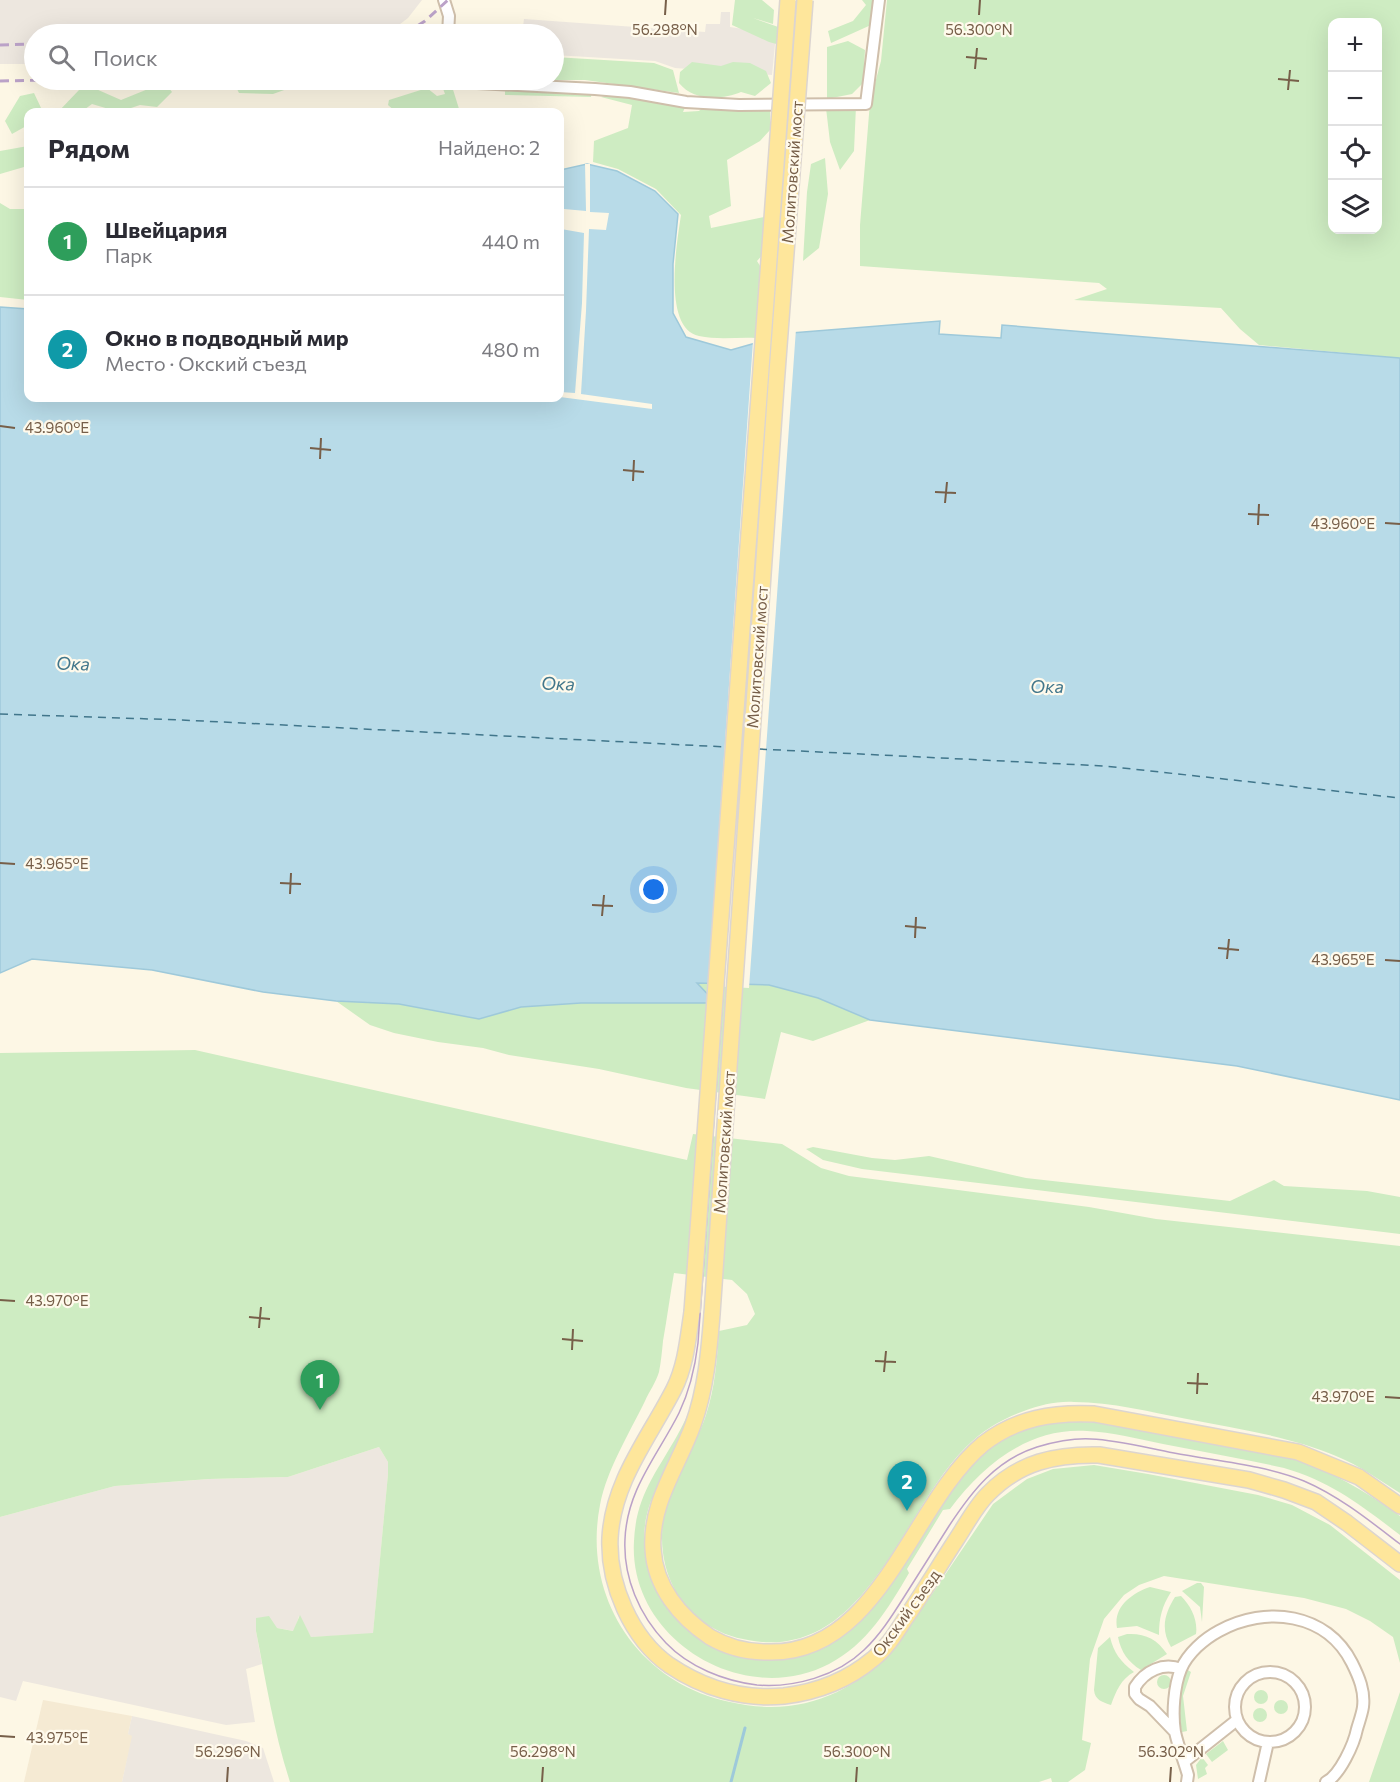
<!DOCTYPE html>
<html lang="ru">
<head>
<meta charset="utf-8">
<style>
  :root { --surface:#fff; --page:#f7f7f7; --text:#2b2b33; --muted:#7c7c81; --line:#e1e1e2; --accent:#82513b }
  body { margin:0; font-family:Commissioner,sans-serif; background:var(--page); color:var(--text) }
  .controls { position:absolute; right:18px; top:18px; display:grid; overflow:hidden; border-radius:12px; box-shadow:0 6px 24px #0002 }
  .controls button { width:54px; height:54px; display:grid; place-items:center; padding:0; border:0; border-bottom:2px solid var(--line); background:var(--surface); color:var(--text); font:30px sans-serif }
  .you { position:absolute; left:654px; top:890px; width:21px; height:21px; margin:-15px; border:4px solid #fff; border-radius:50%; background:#1a73e8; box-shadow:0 0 0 9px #1a73e833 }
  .badge { display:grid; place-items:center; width:39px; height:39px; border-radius:50%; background:var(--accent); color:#fff; font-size:20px; font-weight:700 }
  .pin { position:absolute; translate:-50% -50px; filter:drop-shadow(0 2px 3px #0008) }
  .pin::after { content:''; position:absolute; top:32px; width:21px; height:18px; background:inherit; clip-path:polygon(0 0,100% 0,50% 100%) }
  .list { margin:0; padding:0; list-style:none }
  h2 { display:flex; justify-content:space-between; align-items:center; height:78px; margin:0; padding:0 24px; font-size:26px }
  h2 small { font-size:20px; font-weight:400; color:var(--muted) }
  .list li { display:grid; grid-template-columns:39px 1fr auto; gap:18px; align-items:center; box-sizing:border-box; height:108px; padding:0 24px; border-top:2px solid var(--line) }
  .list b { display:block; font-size:22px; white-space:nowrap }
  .list p { margin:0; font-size:20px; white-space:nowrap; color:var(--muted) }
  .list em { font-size:20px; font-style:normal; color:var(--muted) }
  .icon { flex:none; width:33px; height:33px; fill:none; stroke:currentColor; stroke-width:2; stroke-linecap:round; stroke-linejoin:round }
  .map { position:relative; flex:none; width:1400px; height:1782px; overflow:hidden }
  .search { position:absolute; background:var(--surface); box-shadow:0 6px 24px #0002; left:24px; top:24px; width:540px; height:66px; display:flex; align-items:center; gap:15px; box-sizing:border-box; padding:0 21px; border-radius:33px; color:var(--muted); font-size:22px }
  .panel { position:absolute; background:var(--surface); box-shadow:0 6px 24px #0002; left:24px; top:108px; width:540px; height:294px; border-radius:12px }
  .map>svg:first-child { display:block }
</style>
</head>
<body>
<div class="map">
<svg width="1400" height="1782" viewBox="0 0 1400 1782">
  <rect width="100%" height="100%" fill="#fdf7e5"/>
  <path fill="#f5ead3" d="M43,1700L132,1716L128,1734L133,1735L122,1782H24Z"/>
  <path fill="#ede7df" d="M0,0H422L408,18L387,34H34V64H0Z
    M721,12H730V27L776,34L772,75L675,68L655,61L554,55V34H522L524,19L705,32L706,24H720Z
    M379,1447L388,1462V1474L373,1634L311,1637L299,1616L294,1631L277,1628L256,1631L262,1664L246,1669L255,1722L226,1725L23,1681L16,1701L0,1697V1517L115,1486L210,1479L288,1477Z
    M132,1716L246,1741L263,1748L274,1782H122L132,1736L128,1734Z"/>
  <path fill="#ceecc2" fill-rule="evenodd" d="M735,0H762L774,10L773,24L753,18L781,28L780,45L769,42L732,25Z
    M862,0H875L871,25L831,43L828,31L853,21L866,5Z
    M887,0H1400V358L1259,345L1240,329L1221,308L1074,300L1107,289L1099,283L860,266V225L870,102L881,61ZM1332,22H1378V230H1332Z
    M848,41L865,50L863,83L852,94L827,99V47Z
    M554,57L654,63L673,70L679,93L585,80H509H554Z
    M692,62L721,66L733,62L750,63L766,71L771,83L755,96L741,92C722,100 693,101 679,83L680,72Z
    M435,80H450L460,112H396L388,105L389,100L427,88L437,96L445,94L442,86Z
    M245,82H284L287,89L273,94L239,93L236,87Z
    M153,87L169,88L172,92L157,107L140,105L119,112L92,104L81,112H58L79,90L96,89L121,100Z
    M505,87L592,91L591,97L505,95Z
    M34,93L42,110L39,112H28V125L12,134L5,121L20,96Z
    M621,93L686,105L683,112L699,111L704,106L770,111V130L760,141L727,160L731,206L709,216L711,228L764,217L765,252L757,261L762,269L761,327L756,338C738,337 717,340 699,336C662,329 677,242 681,215L656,189L618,169L593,162L594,141L628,128L632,105L601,97Z
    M856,106L854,151L840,170L830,142L826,108Z
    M28,146V167H24L0,174V151Z
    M825,158L828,194L819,248L803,261L807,192L811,164Z
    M0,203L10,209H28V300L0,297Z
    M697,983L769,985L818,998L870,1020L813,1041L781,1032L765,1099L686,1088L599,1069L509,1055L483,1048L438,1042L394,1033L370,1025L336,1001L399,1004L479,1019L521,1007L581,1003H715Z
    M195,1050L687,1160L693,1134L782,1144L821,1168L849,1176L1089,1207L1156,1219L1400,1246V1493C1379,1480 1359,1465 1336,1456C1289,1436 1237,1429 1187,1419C1150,1412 1112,1402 1074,1402C1057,1401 1040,1405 1024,1411C1002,1419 983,1430 966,1447C904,1508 869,1650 762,1642C745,1640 728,1637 713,1628C680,1610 662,1575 662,1538C661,1497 693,1454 706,1415C715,1388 717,1360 719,1331L747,1325L755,1314L747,1294L732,1280L674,1273C670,1296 667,1318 663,1341C662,1351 661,1362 659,1372C656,1382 649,1392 645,1401C629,1434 607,1469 600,1505C582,1597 638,1683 730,1702C795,1717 848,1697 894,1650L993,1504L1027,1479L1053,1469L1094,1465L1148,1474L1258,1495L1292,1505L1330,1525L1400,1580V1663L1393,1637L1370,1621L1346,1609L1304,1598L1164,1576L1139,1585L1124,1595L1104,1619L1090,1659L1082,1740L1091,1743L1085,1770L1068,1782H1052L1051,1778L1039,1782H290C274,1733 266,1682 256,1631V1618L269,1616L277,1628L293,1631L300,1615L311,1637L373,1633L388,1474V1462L379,1447L288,1477L209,1479L115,1486L0,1517V1053Z
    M813,1147L872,1158L895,1160L929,1156L1026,1178L1230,1201L1274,1180L1284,1186L1367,1191L1400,1197V1234L862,1169L823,1160L806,1149Z
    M694,1401C684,1436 665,1467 651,1501C632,1551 654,1606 697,1637C720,1653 749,1661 778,1660C891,1654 914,1507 991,1447C1026,1420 1067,1419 1108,1424L1288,1457C1330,1470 1365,1491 1400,1516V1535C1362,1506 1332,1482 1284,1468C1244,1459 1204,1452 1163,1444C1138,1439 1112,1432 1087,1431C1029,1427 983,1465 950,1509L943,1510L907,1569L909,1573C888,1609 867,1644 829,1664C743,1709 628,1639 634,1541C636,1495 657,1472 678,1434C684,1423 689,1412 694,1401Z
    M1197,1583H1201L1204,1587L1202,1622L1200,1607L1182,1591Z
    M1150,1587L1171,1592C1162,1606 1159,1618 1159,1635L1137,1626L1117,1628C1113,1607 1132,1593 1150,1587Z
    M1181,1596C1191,1606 1198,1620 1196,1634L1171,1647C1160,1629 1165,1613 1175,1597Z
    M1127,1634C1145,1633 1157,1639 1167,1654L1141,1670C1128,1662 1121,1652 1118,1637Z
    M1110,1637C1114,1653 1120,1661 1134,1672C1121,1679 1116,1691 1111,1705C1102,1702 1095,1700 1094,1690L1098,1648Z
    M1186,1669L1191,1672L1183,1696L1187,1731L1182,1732C1178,1711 1178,1690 1186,1669Z
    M1157 1682a7 7 0 1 1 14 0a7 7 0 1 1-14 0Z
    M1254 1697a7 7 0 1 1 14 0a7 7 0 1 1-14 0Z
    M1400,1691V1782H1369L1400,1692Z
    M1274 1707a7 7 0 1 1 14 0a7 7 0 1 1-14 0Z
    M1253 1715a7 7 0 1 1 14 0a7 7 0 1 1-14 0Z
    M1223,1741L1228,1750L1212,1762L1206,1754Z
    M1202,1757L1208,1765L1205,1768L1207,1774L1198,1779L1196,1765Z"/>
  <path fill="#b8dbe8" stroke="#9ec9da" stroke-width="1.5" d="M587,164L617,171L655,191L678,214L673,264V313L686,337L731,350L791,333L940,321L939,334L1001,338L1002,325L1400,358V1100L1237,1066L870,1020L818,998L769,985L697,983L716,1003H581L521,1007L479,1019L399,1004L336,1001L263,992L152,970L32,959L0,973V307L28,309V398H560V170Z"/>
  <path fill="#fdf7e5" d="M585,164H590V212L609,213L606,230L589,229L586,311L581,394L652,404V409L560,397V392L575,393L582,303L584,233L561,229L564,209L586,211Z
    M796,329L749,988L708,986L753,341Z"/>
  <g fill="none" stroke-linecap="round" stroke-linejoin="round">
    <path stroke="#9ec9da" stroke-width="3" d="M731,1782L745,1728"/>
    <path stroke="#41768b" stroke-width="1.5" stroke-dasharray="8 6" stroke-linecap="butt" d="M0,714L182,720L727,747
      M759,749L1104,766L1400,798"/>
    <g stroke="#cfbfab" stroke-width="14">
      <path id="street" d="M444,0L449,16L448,34
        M474,80L477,83L595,89L630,92L686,102L739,105L866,104L879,0
        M1235 1707a35 35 0 1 1 70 0a35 35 0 1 1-70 0Z
        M1175,1732L1150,1706L1139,1699L1135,1694V1687C1145,1671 1163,1662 1181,1669
        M1184,1762L1237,1720
        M1187,1782L1188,1775C1184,1761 1178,1746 1175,1732C1172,1713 1174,1686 1181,1669C1188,1653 1204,1639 1219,1631C1266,1605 1327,1613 1352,1663C1359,1677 1365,1691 1363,1707C1362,1714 1359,1722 1357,1729C1354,1744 1340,1775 1326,1782
        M1259,1782L1268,1742"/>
    </g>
    <g stroke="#dcd5d0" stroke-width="18">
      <path id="primary" d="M692,1312C688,1338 686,1365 674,1389C649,1438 613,1481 610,1538C608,1584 631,1638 669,1665C703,1688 743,1700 784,1696C817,1692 848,1680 873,1659C887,1648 896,1633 905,1619C923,1593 939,1566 956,1540C966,1525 975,1507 988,1494C1019,1462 1056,1454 1099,1455L1249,1480L1284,1490L1316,1502L1347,1523L1400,1564
        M712,1314C709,1352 706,1389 693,1425C678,1467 650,1503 653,1549C655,1587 680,1617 710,1637C727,1647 748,1652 767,1652C880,1656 910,1505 983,1444C1016,1418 1054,1412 1094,1414L1298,1452L1359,1477L1400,1506"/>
    </g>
    <use href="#street" stroke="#fff" stroke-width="10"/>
    <use href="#primary" stroke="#fee69b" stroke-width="15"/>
    <path stroke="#bba2c8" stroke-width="1.5" d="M794,0L698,1343C695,1368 690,1390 679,1413C658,1455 627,1489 625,1539C623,1577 639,1615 666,1643C689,1667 724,1681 757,1685C794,1688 837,1676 864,1650C880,1635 892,1616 904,1597C919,1573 934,1550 949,1526C972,1491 996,1460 1037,1447C1054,1442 1073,1438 1091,1439C1119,1440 1147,1448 1174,1453C1216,1461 1265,1465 1304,1481C1339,1496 1370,1521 1400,1544"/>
    <path stroke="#bba2c8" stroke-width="3" stroke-dasharray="9 6" stroke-linecap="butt" d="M405,34L425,21L448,0
      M0,45L34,44
      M161,80L197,81L235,80
      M0,81L48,80"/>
    <g stroke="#dcd5d0" stroke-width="18" stroke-linecap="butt">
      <path id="primary-bridge" d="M692,1312L788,0
        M712,1314L776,386L805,0"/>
    </g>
    <use href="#primary-bridge" stroke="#fee69b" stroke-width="15"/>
  </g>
  <path fill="none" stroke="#775f49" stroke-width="2" d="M665,15L666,0M979,15L980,0M966,57L987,59M975,69L977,48M1278,79L1299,81M1288,90L1290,70M0,426L15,428M310,448L331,450M320,459L321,438M623,470L644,472M633,481L634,460M935,492L956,493M945,503L947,482M1248,514L1269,515M1385,523L1400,524M1258,525L1259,504M0,863L15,864M280,883L301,884M290,894L291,873M592,905L613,906M602,916L604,895M905,926L926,928M915,938L916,917M1218,948L1239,950M1227,959L1229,939M1385,960L1400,961M0,1300L15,1301M249,1317L270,1319M259,1328L261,1307M562,1339L583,1341M572,1350L573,1329M875,1361L896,1362M884,1372L886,1351M1187,1383L1208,1384M1197,1394L1198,1373M1385,1397L1400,1398M0,1736L15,1737M227,1782L228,1767M542,1782L543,1767M856,1782L857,1767M1170,1782L1171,1767"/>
  <g text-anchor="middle" stroke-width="4.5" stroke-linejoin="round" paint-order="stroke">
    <g font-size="16" fill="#775f49" stroke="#fffaec">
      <text transform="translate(792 172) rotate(-86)" y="6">Молитовский мост</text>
      <text transform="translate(757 657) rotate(-86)" y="6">Молитовский мост</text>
      <text transform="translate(724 1142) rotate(-86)" y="6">Молитовский мост</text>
      <text transform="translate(906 1613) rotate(-54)" y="6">Окский съезд</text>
    </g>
    <g font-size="18" font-style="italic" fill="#41768b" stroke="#fffaec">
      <text transform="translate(73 664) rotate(2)" y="6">Ока</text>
      <text transform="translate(558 684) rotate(2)" y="6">Ока</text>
      <text x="1047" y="693">Ока</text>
    </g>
  </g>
  <g font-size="15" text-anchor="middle" fill="#775f49" stroke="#fffaec" stroke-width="4.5" stroke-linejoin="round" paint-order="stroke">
    <text x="665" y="35">56.298°N</text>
    <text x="979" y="35">56.300°N</text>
    <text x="57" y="433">43.960°E</text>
    <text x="1343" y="529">43.960°E</text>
    <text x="57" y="869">43.965°E</text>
    <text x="1343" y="965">43.965°E</text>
    <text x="57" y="1306">43.970°E</text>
    <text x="1343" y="1402">43.970°E</text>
    <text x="57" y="1743">43.975°E</text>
    <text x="228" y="1757">56.296°N</text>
    <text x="543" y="1757">56.298°N</text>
    <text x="857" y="1757">56.300°N</text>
    <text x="1171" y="1757">56.302°N</text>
  </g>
</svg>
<div class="controls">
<button>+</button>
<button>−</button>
<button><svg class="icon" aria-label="locate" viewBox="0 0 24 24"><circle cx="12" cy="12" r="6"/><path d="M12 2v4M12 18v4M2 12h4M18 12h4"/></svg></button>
<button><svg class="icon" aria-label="layers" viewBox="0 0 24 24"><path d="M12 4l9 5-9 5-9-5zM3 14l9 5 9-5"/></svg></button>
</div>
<div class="you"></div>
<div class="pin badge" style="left:320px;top:1410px;background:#2e9e5b">1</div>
<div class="pin badge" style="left:907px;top:1511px;background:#0f9aa8">2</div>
<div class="search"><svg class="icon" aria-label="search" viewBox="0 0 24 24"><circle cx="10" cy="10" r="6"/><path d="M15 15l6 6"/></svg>Поиск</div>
<section class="panel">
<h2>Рядом<small>Найдено: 2</small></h2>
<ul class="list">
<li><span class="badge" style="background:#2e9e5b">1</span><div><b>Швейцария</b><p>Парк</p></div><em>440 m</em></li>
<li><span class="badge" style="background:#0f9aa8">2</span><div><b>Окно в подводный мир</b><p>Место · Окский съезд</p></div><em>480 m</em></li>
</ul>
</section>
</div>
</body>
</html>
